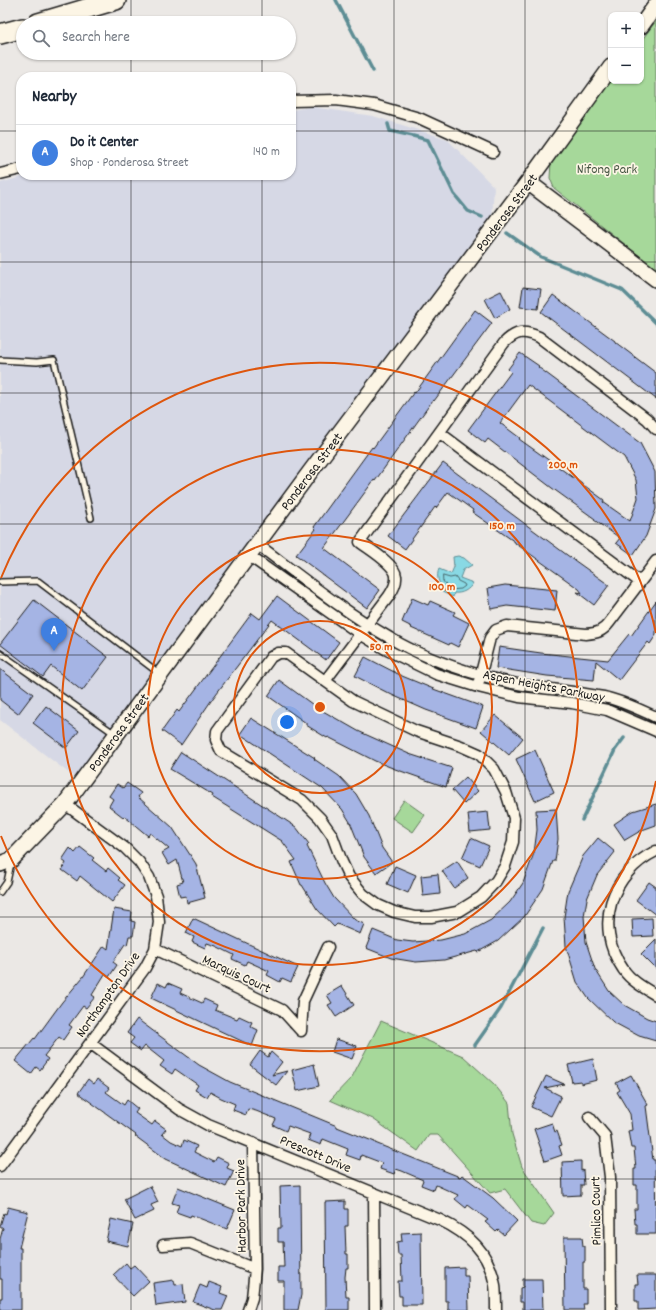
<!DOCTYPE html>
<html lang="en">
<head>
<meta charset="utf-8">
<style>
  :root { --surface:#fff; --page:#f2f2f3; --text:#1f2937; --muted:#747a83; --line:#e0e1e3; --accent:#0b8043 }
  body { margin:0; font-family:Dekko,sans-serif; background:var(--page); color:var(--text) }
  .controls { position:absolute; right:12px; top:12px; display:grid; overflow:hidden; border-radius:8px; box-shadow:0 1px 3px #0004 }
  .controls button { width:36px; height:36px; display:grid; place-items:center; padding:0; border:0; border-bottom:1px solid var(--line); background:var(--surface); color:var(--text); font:20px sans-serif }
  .you { position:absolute; left:287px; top:722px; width:14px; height:14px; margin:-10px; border:3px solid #fff; border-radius:50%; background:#1a73e8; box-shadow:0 0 0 6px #1a73e833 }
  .badge { display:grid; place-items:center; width:26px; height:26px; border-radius:50%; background:var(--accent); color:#fff; font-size:13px; font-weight:700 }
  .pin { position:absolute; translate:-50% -33px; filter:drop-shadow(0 1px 2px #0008) }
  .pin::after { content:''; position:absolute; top:21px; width:14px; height:12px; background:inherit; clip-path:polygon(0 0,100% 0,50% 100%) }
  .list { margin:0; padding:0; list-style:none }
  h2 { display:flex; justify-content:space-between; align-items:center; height:52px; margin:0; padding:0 16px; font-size:17px }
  h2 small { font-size:13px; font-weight:400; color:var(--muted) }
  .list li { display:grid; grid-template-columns:26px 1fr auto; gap:12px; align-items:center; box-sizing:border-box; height:56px; padding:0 16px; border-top:1px solid var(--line) }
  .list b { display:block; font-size:15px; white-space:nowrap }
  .list p { margin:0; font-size:13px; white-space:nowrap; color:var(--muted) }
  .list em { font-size:13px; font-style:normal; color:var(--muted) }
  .icon { flex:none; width:22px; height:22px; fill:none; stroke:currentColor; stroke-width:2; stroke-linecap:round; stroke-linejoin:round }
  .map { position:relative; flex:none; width:656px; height:1310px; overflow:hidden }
  .search { position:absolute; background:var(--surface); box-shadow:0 1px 3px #0004; left:16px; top:16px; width:280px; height:44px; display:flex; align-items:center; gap:10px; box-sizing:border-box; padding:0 14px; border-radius:22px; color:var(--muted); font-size:15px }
  .panel { position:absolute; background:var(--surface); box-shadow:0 1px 3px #0004; left:16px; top:72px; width:280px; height:108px; border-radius:16px }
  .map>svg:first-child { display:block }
</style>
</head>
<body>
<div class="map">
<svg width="656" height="1310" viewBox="0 0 656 1310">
  <rect width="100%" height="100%" fill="#ebe8e5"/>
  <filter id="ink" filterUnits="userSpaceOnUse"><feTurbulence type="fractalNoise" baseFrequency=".025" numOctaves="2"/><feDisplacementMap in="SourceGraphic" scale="8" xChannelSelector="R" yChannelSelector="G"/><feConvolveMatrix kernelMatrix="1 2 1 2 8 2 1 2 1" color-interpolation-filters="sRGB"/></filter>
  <g filter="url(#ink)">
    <path fill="#d6d8e5" d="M312,107L373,116L447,139L494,187L491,234L83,784L0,720V183L29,175H291V110Z"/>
    <path fill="#a6d89a" stroke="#617a5b" d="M656,21V269L554,188L550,178L551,162L611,81H641V41Z
      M404,800L425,815L413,832L392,818Z
      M381,1021L463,1056L494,1084L509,1103L512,1134L522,1167L554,1213L544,1226L531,1223L505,1189L490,1193L438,1135H429L418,1151L373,1119L330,1100L352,1077Z"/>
    <path fill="#89d9e4" stroke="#5d8d94" d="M458,556L464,558L472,565L463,570L460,578L473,583C469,590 462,594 454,593L453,597L442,592L445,589C438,584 436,576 439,569L451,574L454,567L453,557Z"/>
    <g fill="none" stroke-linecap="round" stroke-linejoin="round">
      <path stroke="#48686c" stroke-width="1" d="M443,576L450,578L455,577L458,581L464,584L465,586L461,589L449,590L443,581Z"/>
      <path stroke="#5d8d94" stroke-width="3.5" d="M336,0L373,71
        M388,124L390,131L413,136L428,140L454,194L468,211L482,217
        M507,233L541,257L622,290L656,323
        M582,820L615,750L624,738
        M475,1045L501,1008L543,928"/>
    </g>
    <path fill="#a5b4e4" stroke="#1c1c1c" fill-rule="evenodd" d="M523,287L541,289L538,309L520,307Z
      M501,291L510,309L495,318L485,299Z
      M553,295L615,341V342L656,373V399L541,312Z
      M475,310L492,323L434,401L433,400L375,481L374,480L324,548L380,590L367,608L296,555L316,529L314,527L372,447L373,448L414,392L415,393Z
      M520,353L539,366L538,367L640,443L655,472L656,509L646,536L633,555L616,543L620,538L594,520L595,519L552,488L488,439L485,443L468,430L511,372L508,369ZM528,385L624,457L636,480L638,498L630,521L603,502L604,500L585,486L519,439L520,438L500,423Z
      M443,463L567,555L609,585L594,605L577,592L582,593L579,589L515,543V542L472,512L473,510L448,492L436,508L435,507L405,549L388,536Z
      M505,585L557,590L555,611L507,606L491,609L488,588Z
      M277,596L339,642L326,660L272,620L213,698L181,745L162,731L177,710L179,712L252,613L260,619Z
      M412,598L428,605L430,601L455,612L453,615L469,623L458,647L450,643L449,645L411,628L412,627L402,622Z
      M34,600L108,657L82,691L51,666L43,677L0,644Z
      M656,601V635L650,644L648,642L619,680L596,661L594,680L547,676L496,668L499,647L541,653L608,660L629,634L631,636Z
      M365,657L402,676L436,690L483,707L476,728L426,710L392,695L355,676Z
      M0,669L33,694L18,714L0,700Z
      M279,680L316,707L358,731L409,754L452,768L446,787L395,769L375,761L328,737L327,738L306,725V723L268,696Z
      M46,706L79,731L66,748L33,723Z
      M495,715L523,738L509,755L481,731Z
      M251,718L315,758L314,759L339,776L356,794L369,816L382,848L392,862L376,873L364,857L350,822L342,809L322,788L240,734Z
      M535,750L554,792L535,801L516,759Z
      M181,752L296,827L309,844L307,846L325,883L334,898L355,920L364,924L360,934L337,924L334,927L317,909L302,885H301L291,862L296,860L282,841L212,797L213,795L170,769Z
      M466,777L478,791L464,804L452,790Z
      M127,783L141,793L138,797L172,827L196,864L205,898L187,903L186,896L180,897L177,884L183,882L177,860L169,865L162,853L169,849L150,833L148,836L124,816L123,817L109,806L113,799L109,796L117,784L123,788Z
      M656,804V825L642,830L625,840L614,824L633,811Z
      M556,809L558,839L555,861H553L543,889L524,917L498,941L478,952L477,951L444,960L416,962L391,958L366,948L373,930L397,940L413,942L441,940L465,934L491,920L510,902L523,883L534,853L537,830L536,810Z
      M488,812L490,830L470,832L468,814Z
      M471,838L489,846L480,866L462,858Z
      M598,838L615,852L597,875L587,899L584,916L586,942L595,969L609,991L624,1005L647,1018L656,1021V1041L639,1036L613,1022L588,998L577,982L566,946L564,917L568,891L583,856Z
      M80,847L94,858L92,860L106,871L108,868L120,878L118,880L125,885L112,902L80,876L77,881L62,870L66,863L62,860L70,848L75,853Z
      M457,861L468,878L454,888L442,871Z
      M395,866L416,875L408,893L387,884Z
      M438,874L440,894L423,896L421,876Z
      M649,882L656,887V915L636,900Z
      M114,909L132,912L131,921L135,922L133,936H129L127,945L125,944L113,962L117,965L109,977L105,974L92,995L95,997L86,1008L83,1006L69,1025L72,1027L63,1040L59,1037L44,1056L48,1059L40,1070L36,1067L31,1074L15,1061L34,1038L35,1039L62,1002L83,977L104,946L108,949Z
      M193,918L298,967L291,982L282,978L280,982L267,975L269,971L247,961L245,965L232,959L234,955L216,946L207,943L205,948L192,942L194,937L186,933Z
      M652,918L653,936L633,937L632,919Z
      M656,939V969L641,954Z
      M158,983L166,987L168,983L182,989L180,993L202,1003L204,999L217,1005L215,1010L237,1019L239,1016L252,1022L250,1026L258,1030L252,1046L151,998Z
      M342,986L354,1005L336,1017L328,1005L332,1003L327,995Z
      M137,1019L199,1065L230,1082L337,1126V1127L375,1142V1143L460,1177L462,1175L493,1198L517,1221L504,1235L498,1230L496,1232L485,1222L488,1220L468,1205L466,1208L455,1199L458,1195L436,1185L434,1190L421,1185L423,1180L402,1171L396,1169L394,1174L380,1169L382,1163L361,1155L360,1160L346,1155L348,1149L323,1139L321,1145L308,1140L310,1134L288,1126L286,1131L273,1125L276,1119L256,1111L248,1109L246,1115L233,1110L235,1104L221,1098L210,1092L207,1097L195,1090L198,1085L175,1069L172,1074L160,1066L164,1061L145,1046L141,1051L130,1043L134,1038L127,1033Z
      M336,1039L357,1046L352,1059L332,1052Z
      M260,1051L268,1057L271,1052L282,1062L272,1075L287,1071L276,1085L250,1065Z
      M593,1059L597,1080L581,1084V1081L572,1082L568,1065Z
      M314,1064L319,1086L297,1091L292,1070Z
      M631,1075L648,1105L646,1106L653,1160H655L656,1234H637V1224H635L634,1209H637V1185H634V1169H636L634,1148H631L628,1131L632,1130L630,1114L617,1092L620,1090L616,1083Z
      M546,1076L564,1084L545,1088L561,1096L551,1116L531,1107Z
      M88,1079L94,1084L97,1079L109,1088L106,1092L124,1105L127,1100L138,1109L135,1113L152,1125L155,1121L166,1129L162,1134L171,1141L182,1146L184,1140L197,1146L194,1152L214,1162L217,1157L229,1163L227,1168L234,1171L226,1187L166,1159L135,1136L136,1135L78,1093Z
      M552,1123L555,1132L557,1131L562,1145L559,1146L562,1155L545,1161L534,1129Z
      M581,1161V1171L583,1170L584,1185H581V1195L563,1196L562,1162Z
      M300,1185L301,1295L298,1310H284V1281H278V1267H284L283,1242H278V1228H281L280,1186Z
      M150,1186L158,1202L151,1205L154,1211L135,1220L124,1199Z
      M178,1187L235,1210L227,1229L191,1215L190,1217L176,1212L179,1205L172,1203Z
      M345,1201V1209H348V1226H345L346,1254H348V1268H346L345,1277L346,1297H349V1310H326L325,1202Z
      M8,1207L28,1212L19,1248H21V1310H0V1298H2V1279H0V1239L3,1228L0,1226L4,1213L6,1214Z
      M111,1219L133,1224L128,1246L106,1241Z
      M421,1232L422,1305H402V1296H399L398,1281H402L401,1255H398L397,1242L402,1241L401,1233Z
      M564,1237H582L583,1246H585V1262H583V1289H586V1304H583L584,1310H565Z
      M126,1263L130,1268L134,1265L149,1281L133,1296L113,1275Z
      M464,1267V1276H468L469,1310H448V1301H445V1268Z
      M637,1275H656V1309L638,1310V1301H635V1284H638Z
      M523,1279H542L543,1310H523V1302H520V1288L523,1287Z
      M174,1280L175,1285L183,1284L185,1302L156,1306L153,1283Z
      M209,1282L222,1287L220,1293L228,1296L222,1310H215L193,1302L200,1285L207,1288Z"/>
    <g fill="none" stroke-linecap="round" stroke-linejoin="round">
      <g stroke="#1c1c1c" stroke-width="8">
        <path id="lane" d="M0,360L37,362L54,360L91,518
          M0,582L38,581L160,674
          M0,653L115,734
          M0,892L7,882L11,863"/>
      </g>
      <g stroke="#1c1c1c" stroke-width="13">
        <path id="street" d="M291,101L336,100L374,105L419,118L493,152
          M0,174L21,169
          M440,433L476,460L640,582
          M257,544C300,576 343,611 390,638C418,655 449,666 480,675C522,688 565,689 608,698C624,702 641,710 656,717
          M248,555L360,634L387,650L436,674L478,687L519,697L572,703L607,710L656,731
          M325,681L353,701L416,731L461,746L479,754L494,769L506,792L514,818L513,842L505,866L496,881L481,897L457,912L431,917H415L394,912L378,905L363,894L349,877L342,862L332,835L320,818L302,800L221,751L216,740L217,731L271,657L278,653H286L325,681L389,596C393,590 397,583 396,576C395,564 369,549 360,542L504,343C516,331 524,330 539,337L647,419L656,429
          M479,681L490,638L496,630L507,626L586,634C597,633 602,632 609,623L656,561
          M656,851C611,873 593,926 623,969C630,980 644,988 656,995
          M155,949L282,1010L301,1031
          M301,1031L303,1001L328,947
          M90,1043L179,1109L208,1125L440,1220C469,1234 489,1252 495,1285C496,1293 496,1302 496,1310
          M589,1117L605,1136L610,1177L611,1310
          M0,1166L145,968L155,949L159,922L156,896L149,877L139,862L125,848L65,804
          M374,1193L375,1310
          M163,1245L190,1243L255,1269
          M248,1310L252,1298L255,1269L253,1143"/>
      </g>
      <g stroke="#1c1c1c" stroke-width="18">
        <path id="secondary" d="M641,26L656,5
          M528,182L656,279
          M0,864L11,860L65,804L310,472L528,182L611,67"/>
      </g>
      <g stroke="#1c1c1c" stroke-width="22">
        <path id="highway" d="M38,23L116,0
          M0,34L23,28"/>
      </g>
      <use href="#lane" stroke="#fcf5e5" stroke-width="5"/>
      <use href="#street" stroke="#fcf5e5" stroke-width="10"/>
      <use href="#secondary" stroke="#fcf5e5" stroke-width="15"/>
      <use href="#highway" stroke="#fcf5e5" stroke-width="19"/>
    </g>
  </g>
  <path fill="none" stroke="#1c1c1c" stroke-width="1" stroke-opacity="0.55" d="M131,0V23M262,0V23M394,0V1310M525,0V1310M131,53V77M262,53V77M0,131H21M291,131H656M131,175V1310M262,175V1310M0,262H656M0,393H656M0,524H656M0,655H656M0,786H656M0,917H656M0,1048H656M0,1179H656"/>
  <g fill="none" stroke="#de560d" stroke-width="2">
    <circle cx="320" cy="707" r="86"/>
    <circle cx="320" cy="707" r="172"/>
    <circle cx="320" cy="707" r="258"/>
    <path d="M656 781A344 344 0 0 1 1 836M1 578A344 344 0 0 1 656 633"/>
  </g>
  <g text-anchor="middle" stroke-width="3.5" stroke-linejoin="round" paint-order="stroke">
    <g font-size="14" fill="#455442" stroke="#fcf5e5">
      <text x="607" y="173">Nifong Park</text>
    </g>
    <g font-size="14" fill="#1c1c1c" stroke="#fcf5e5">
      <text transform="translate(506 212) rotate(-53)" y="5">Ponderosa Street</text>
      <text transform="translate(311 471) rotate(-53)" y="5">Ponderosa Street</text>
      <text transform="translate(544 685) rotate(11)" y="5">Aspen Heights Parkway</text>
      <text transform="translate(118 732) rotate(-54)" y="5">Ponderosa Street</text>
      <text transform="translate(237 973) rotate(25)" y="5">Marquis Court</text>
      <text transform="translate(107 994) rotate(-55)" y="5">Northampton Drive</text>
      <text transform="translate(316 1153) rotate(23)" y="5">Prescott Drive</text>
      <text transform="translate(240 1206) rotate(-91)" y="5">Harbor Park Drive</text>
      <text transform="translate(595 1211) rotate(-91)" y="5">Pimlico Court</text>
    </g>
  </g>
  <circle cx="320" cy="707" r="6" fill="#de560d" stroke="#fcf5e5" stroke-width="2"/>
  <g font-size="12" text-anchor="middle" font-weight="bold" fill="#de560d" stroke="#fcf5e5" stroke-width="3.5" stroke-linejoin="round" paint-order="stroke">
    <text x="563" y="468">200 m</text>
    <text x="502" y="529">150 m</text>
    <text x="442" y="590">100 m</text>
    <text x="381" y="650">50 m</text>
  </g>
</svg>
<div class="controls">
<button>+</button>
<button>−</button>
</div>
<div class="you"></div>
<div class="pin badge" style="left:54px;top:651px;background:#3f7fe0">A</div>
<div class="search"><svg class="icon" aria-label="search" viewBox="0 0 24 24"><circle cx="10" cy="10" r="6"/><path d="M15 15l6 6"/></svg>Search here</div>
<section class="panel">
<h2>Nearby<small></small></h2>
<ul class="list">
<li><span class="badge" style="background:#3f7fe0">A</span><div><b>Do it Center</b><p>Shop · Ponderosa Street</p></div><em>140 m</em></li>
</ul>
</section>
</div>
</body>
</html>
